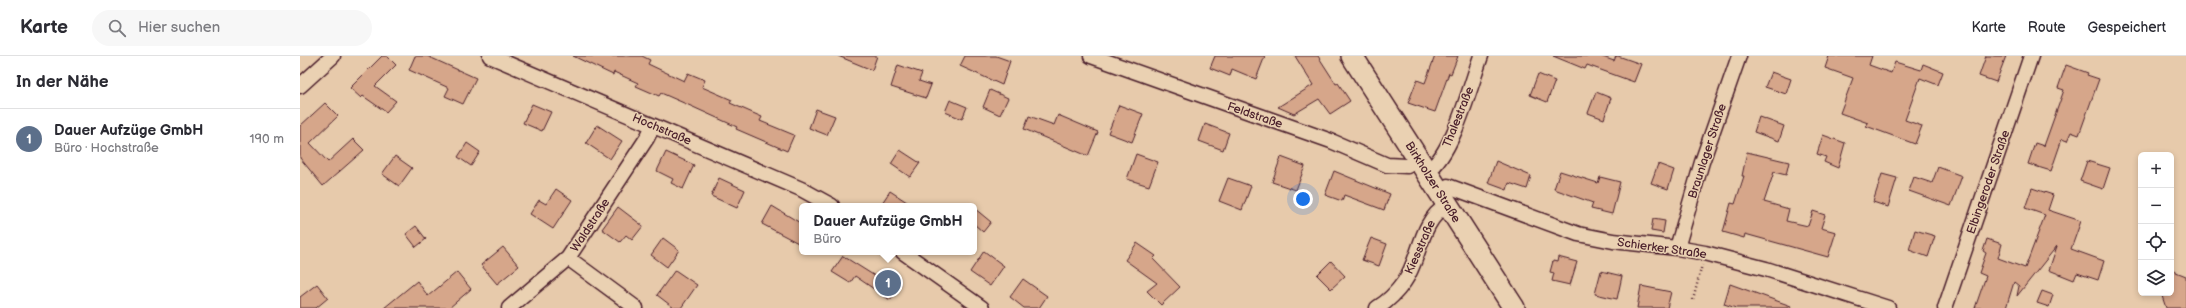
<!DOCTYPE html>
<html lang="de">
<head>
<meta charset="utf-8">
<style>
  :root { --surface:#fff; --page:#f7f7f7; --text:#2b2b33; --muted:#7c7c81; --line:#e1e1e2; --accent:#7c3aed }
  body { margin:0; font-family:"Balsamiq Sans",sans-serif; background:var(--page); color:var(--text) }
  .controls { position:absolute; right:12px; bottom:12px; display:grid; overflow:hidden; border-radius:6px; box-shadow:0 2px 6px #0003 }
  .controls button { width:36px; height:36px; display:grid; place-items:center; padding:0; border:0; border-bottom:1px solid var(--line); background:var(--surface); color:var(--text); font:20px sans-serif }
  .you { position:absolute; left:1003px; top:143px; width:14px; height:14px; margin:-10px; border:3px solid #fff; border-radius:50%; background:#1a73e8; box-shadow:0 0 0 6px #1a73e833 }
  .badge { display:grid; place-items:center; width:26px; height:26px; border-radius:50%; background:var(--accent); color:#fff; font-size:13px; font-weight:700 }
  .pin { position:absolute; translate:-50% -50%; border:2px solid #fff; box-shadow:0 1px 4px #0006 }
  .popup { position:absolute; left:499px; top:147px; width:178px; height:52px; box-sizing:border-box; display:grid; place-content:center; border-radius:6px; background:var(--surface); filter:drop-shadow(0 1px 3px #0005); font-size:13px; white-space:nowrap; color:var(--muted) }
  .popup b { font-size:15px; color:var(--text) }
  .popup::after { content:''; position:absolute; left:50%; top:100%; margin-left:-8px; border:8px solid transparent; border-top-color:var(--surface) }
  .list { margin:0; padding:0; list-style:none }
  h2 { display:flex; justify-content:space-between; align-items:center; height:52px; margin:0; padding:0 16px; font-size:17px }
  h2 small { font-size:13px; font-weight:400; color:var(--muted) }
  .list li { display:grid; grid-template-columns:26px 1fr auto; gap:12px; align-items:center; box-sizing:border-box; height:60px; padding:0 16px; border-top:1px solid var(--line) }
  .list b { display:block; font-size:15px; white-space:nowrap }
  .list p { margin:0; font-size:13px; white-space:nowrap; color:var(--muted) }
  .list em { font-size:13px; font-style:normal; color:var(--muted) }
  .icon { flex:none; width:22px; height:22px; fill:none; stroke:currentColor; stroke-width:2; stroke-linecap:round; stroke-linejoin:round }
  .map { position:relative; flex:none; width:1886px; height:252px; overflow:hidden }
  header { display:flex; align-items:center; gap:24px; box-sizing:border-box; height:56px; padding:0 20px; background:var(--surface); border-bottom:1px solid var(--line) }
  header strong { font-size:19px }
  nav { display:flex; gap:22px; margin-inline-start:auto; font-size:14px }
  .search { width:280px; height:36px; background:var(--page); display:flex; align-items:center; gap:10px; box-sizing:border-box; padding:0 14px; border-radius:22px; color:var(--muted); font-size:15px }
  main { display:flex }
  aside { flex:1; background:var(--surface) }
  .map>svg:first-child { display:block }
</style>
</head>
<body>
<header>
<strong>Karte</strong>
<div class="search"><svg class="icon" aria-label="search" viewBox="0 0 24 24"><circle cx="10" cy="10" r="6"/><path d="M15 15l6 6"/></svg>Hier suchen</div>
<nav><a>Karte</a><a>Route</a><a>Gespeichert</a></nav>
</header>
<main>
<aside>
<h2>In der Nähe<small></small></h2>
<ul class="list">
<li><span class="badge" style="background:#5c6f8a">1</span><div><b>Dauer Aufzüge GmbH</b><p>Büro · Hochstraße</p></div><em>190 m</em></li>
</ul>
</aside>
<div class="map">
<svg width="1886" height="252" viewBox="0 0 1886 252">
  <rect width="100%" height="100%" fill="#e7caab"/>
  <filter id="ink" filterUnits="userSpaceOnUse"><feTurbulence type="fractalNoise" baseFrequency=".025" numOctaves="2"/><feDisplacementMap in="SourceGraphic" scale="8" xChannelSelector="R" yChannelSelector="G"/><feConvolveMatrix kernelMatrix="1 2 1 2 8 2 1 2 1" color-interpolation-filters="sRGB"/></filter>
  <g filter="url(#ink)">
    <path fill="#d6a68a" stroke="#4a1f2b" d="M82,0H87L96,9L75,30L96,45L86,56L63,40L61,42L50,32Z
      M115,0H127L176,22L163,48L145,40L149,32L109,14Z
      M273,0H342L350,4L348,8L384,25L388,17L405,24L402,31L432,44L430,47L462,61L460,65L494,79L487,95L436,73L437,71L393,51L361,37L359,40L336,30L338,27L314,16L313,19Z
      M538,0H577L572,14Z
      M665,0H696L710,5L702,29L660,10Z
      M915,0H965L956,23L932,13L930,20L910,12Z
      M995,0H1018L1036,28L1038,27L1050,45L1030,58L1019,43L994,58L978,51L1013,29Z
      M1135,0H1158L1151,18L1149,17L1135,56L1108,47L1117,24L1125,27Z
      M1253,0H1300L1314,5L1316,0H1318L1341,8L1334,26L1287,9L1285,13Z
      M1529,0H1572L1569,9L1591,17L1595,6L1621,14L1623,8L1643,16L1638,29L1620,22L1605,64L1622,70L1615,88L1566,70L1568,67L1540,57L1553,22L1525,12Z
      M1686,0H1706L1696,26L1679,20Z
      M598,9L622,17L619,25L631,29L626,42L591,31Z
      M1766,9L1788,17L1787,19L1799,23L1779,79L1771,76L1767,85L1762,83L1751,115L1728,108L1735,87L1744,90L1764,34L1758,32Z
      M1471,16L1491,23L1486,38L1465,31Z
      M1238,18L1255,25L1247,46L1230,39Z
      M690,34L708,42L700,59L683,51Z
      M1296,36L1311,42L1304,63L1288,57Z
      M650,44L667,51L662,63L645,56Z
      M25,47L38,60L10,87L28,106L53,83L64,94L23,130L0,102V70Z
      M232,48L251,56L242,75L223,67Z
      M819,49L843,58L832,86L808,77Z
      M516,53L535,60L527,79L509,72Z
      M758,59L798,76L788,100L724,73L729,60L754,69Z
      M1459,61L1484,70L1479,85L1454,76Z
      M905,68L929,77L923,94L899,85Z
      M297,69L322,85L310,103L286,87Z
      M1523,79L1545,87L1538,112L1524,106L1526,101L1517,98Z
      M167,87L180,96L171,110L158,101Z
      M600,94L620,107L610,121L591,108Z
      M366,96L394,109L383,133L371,127L373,123L357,115Z
      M1447,96L1489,106L1486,119L1474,116L1464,146L1489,153L1486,165L1508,170L1513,155L1525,159L1521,172L1536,176L1528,201L1445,178L1444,182L1423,176L1431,147L1435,148L1444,120H1442Z
      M836,98L858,106L849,130L827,123Z
      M95,100L112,112L99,130L82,118Z
      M981,101L1005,110L996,134L972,126Z
      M1196,105L1231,120L1227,133L1209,127L1207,134L1188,127Z
      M1787,105L1810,112L1803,133L1780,125Z
      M1358,108L1374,114L1368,133L1351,127Z
      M1638,111L1662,120L1651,150L1609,135L1614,121L1632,127Z
      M1034,115L1090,138L1084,154L1044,139L1042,145L1025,139Z
      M1260,115L1298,127L1300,121L1320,126L1312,158L1291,153L1293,147L1254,133Z
      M1582,118L1597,122L1588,151L1573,146Z
      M419,122L445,134L437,152L411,140Z
      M928,122L951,130L942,154L919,145Z
      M1732,132L1753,139L1748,154L1781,165L1771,193L1804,205L1798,224L1777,217L1774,224L1749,214L1757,190L1717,240L1719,230L1714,226L1706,252H1675L1686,220L1679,217L1686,197L1683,195L1687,183L1702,188L1698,202L1725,212L1745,159L1725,152Z
      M256,133L272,144L253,173L230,158L239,144L246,148Z
      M590,135L613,150H580Z
      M472,150L502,168V189L462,168Z
      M318,151L343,170L332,184L326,179L320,186L302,173Z
      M674,152L691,166L683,176L674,168Z
      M1353,163L1365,165L1363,177L1351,175Z
      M116,170L126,183L116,191L106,178Z
      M1615,174L1635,180L1628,201L1609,194Z
      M363,182L379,194L367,211L351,199Z
      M1071,182L1087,188L1079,210L1062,204Z
      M837,187L856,200L853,203L880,231L861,249L847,235L857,227L825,204Z
      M203,191L219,210L197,228L181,209Z
      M684,195L704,210L690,230L670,216Z
      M543,200L578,222L583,216L601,228L590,244L555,220L550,227L532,216Z
      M1258,201L1277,206L1270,229L1252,225L1254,217L1250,216L1253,205L1257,206Z
      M1031,205L1045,220L1031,233L1017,219Z
      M375,214L397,229L381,252H374L357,239Z
      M1871,214L1886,220V252H1866L1861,237H1871Z
      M1301,215L1322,220L1317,243L1295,238Z
      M157,216L171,233L149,252H84L117,225L128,240Z
      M723,223L747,240L739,252H724L710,241Z
      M17,228L28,242L16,252H0V241Z
      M1430,228L1491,250L1490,252H1436L1424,248Z
      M1341,230L1371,236L1367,252H1337Z
      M1742,235L1753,239L1749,251L1737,247Z"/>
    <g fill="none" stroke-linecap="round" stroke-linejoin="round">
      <g stroke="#4a1f2b" stroke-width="17">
        <path id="street" d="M190,0L501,133L532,150
          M791,0L1031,85L1087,109L1107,110L1118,104
          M0,30L33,0
          M1127,116C1153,98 1170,31 1181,0
          M1139,136L1148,130L1278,178L1313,185L1377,192L1405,197L1466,213L1588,252
          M1377,192L1402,106L1439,0
          M603,196L682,252
          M268,202L336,252
          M209,252L268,202L347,82L353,70
          M1077,252C1087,246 1097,236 1104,226C1121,202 1119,166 1147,149
          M1645,252L1731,0"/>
      </g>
      <g stroke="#4a1f2b" stroke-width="24">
        <path id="secondary" d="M1052,0L1214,252"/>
      </g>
      <path stroke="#4a1f2b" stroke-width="2.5" stroke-dasharray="1 3" stroke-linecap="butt" d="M1393,244L1402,209"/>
      <use href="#street" stroke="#ead1b2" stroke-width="14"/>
      <use href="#secondary" stroke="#ead1b2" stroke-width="21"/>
    </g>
  </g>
  <g text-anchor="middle" stroke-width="3" stroke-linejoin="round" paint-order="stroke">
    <g font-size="12" fill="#4a1f2b" stroke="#ead1b2">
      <text transform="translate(955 59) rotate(19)" y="4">Feldstraße</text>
      <text transform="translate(1158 61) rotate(-68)" y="4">Thalestraße</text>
      <text transform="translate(362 73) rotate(23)" y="4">Hochstraße</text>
      <text transform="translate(1407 95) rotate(-72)" y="4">Braunlager Straße</text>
      <text transform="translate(1133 126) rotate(58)" y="4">Birkholzer Straße</text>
      <text transform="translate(1688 126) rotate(-71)" y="4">Elbingeroder Straße</text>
      <text transform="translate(290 169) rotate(-57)" y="4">Waldstraße</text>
      <text transform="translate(1120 191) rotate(-66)" y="4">Kiesstraße</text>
      <text transform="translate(1362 192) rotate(8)" y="4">Schierker Straße</text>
    </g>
  </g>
</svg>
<div class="controls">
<button>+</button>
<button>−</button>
<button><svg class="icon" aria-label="locate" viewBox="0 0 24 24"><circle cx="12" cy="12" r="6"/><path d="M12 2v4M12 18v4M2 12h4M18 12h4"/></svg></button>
<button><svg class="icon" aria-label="layers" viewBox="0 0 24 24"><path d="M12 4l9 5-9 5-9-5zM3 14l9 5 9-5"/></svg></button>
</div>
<div class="you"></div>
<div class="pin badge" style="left:588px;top:227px;background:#5c6f8a">1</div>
<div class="popup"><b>Dauer Aufzüge GmbH</b>Büro</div>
</div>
</main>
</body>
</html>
